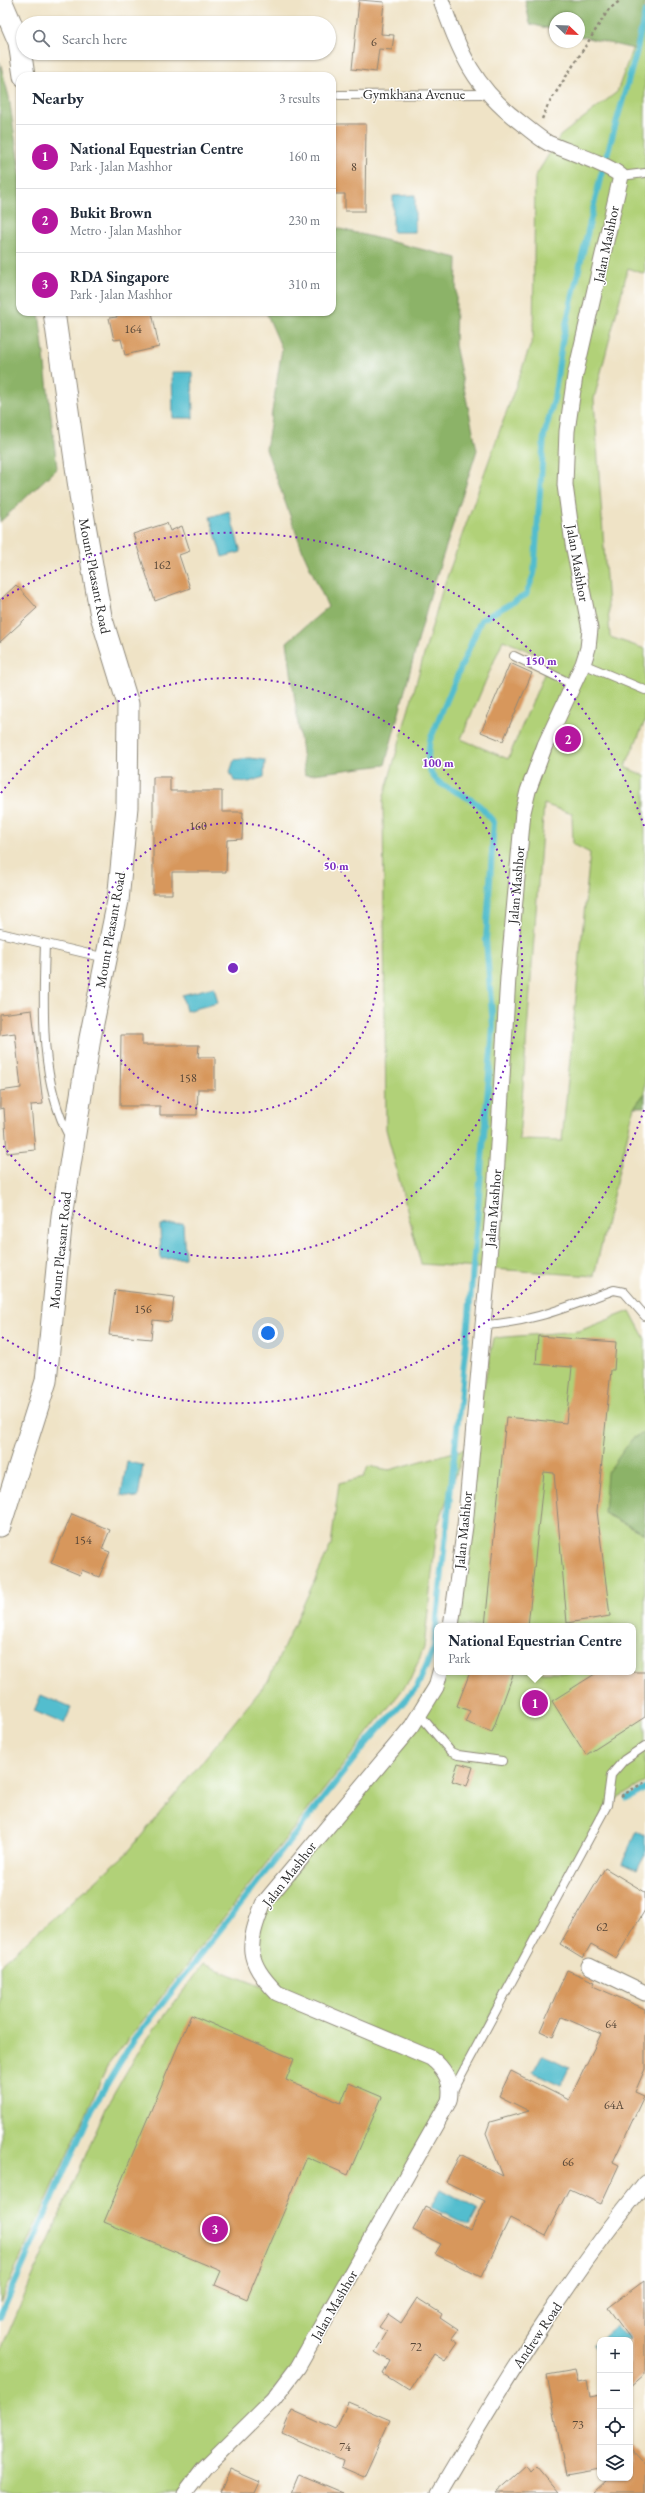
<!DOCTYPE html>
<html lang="en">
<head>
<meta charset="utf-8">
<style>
  :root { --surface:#fff; --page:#f6f6f7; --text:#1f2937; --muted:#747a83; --line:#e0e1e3; --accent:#b5179e }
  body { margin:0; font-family:"EB Garamond",serif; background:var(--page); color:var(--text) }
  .controls { position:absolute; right:12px; bottom:12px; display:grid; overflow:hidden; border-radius:8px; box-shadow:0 1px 3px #0004 }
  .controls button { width:36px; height:36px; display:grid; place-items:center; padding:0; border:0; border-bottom:1px solid var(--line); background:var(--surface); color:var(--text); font:20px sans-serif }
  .compass { position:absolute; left:549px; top:12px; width:36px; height:36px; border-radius:50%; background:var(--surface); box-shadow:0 1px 3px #0004; rotate:113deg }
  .you { position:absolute; left:268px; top:1333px; width:14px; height:14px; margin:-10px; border:3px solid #fff; border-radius:50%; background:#1a73e8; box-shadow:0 0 0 6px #1a73e833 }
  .badge { display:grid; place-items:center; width:26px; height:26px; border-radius:50%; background:var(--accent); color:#fff; font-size:13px; font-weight:700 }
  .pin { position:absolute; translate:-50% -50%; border:2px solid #fff; box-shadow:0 1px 4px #0006 }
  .popup { position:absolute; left:434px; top:1623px; width:202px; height:52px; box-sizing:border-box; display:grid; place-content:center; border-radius:8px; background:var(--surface); filter:drop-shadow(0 1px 3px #0005); font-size:13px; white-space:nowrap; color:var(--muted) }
  .popup b { font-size:15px; color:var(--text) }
  .popup::after { content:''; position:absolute; left:50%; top:100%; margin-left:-8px; border:8px solid transparent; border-top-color:var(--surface) }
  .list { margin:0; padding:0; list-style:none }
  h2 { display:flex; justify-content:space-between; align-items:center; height:52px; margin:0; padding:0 16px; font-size:17px }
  h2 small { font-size:13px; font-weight:400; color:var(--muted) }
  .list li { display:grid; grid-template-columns:26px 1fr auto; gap:12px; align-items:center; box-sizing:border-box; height:64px; padding:0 16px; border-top:1px solid var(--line) }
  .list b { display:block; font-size:15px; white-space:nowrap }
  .list p { margin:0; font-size:13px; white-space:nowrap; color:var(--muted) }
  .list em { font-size:13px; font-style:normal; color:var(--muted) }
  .icon { flex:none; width:22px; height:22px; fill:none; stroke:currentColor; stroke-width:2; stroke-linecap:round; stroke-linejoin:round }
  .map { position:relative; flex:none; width:645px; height:2493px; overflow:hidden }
  .search { position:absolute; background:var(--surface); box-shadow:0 1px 3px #0004; left:16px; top:16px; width:320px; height:44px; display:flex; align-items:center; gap:10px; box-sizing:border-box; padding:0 14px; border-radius:22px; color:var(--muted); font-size:15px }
  .panel { position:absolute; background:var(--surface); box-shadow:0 1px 3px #0004; left:16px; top:72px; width:320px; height:244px; border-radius:12px }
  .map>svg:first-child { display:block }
</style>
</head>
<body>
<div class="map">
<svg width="645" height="2493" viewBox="0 0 645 2493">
  <rect width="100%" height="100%" fill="#fff"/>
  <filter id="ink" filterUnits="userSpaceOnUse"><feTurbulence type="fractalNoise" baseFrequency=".025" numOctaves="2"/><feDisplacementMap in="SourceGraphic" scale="8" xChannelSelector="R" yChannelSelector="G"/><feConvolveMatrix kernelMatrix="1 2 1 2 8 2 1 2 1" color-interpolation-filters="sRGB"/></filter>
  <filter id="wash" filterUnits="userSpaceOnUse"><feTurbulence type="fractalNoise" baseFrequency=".012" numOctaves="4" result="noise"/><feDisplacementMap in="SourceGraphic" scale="16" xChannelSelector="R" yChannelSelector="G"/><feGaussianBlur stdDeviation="0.9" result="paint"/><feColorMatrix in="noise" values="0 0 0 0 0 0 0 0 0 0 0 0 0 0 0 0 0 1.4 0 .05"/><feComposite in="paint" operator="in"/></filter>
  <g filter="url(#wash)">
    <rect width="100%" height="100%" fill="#efe3c6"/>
    <path fill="#b1d178" stroke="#6e7e52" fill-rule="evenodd" d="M645,13V274L628,268L594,399L610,637L645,649V721L625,767L645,776V1093L634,1107L594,1276L421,1264L386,1129L383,800L442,591L533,338L535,177L560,136L617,92ZM503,640L550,660L508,759L461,739ZM544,804L572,814L573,844L590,853L562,1141L519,1140Z
      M630,1311L645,1339V1431L632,1439L604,1513L645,1534V1782L607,1805L297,2368L184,2493H0V2352L107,2106L137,2053L203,1964L276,1992L254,1957L258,1919L374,1774L440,1672H633V1626H452L474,1433L494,1338L579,1331Z
      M465,1449L437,1527L424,1648L410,1680L108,2065L0,2303V1965L128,1852L268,1681L331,1545L339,1483L364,1477L368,1466L389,1470Z"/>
    <path fill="#8cb368" stroke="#5c6f4a" d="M525,0H645V13L634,49L579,36V18H555V30L530,24Z
      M0,62L9,97L20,172V312H39L57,468L0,522Z
      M332,227L457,258L455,345L477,450L430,596L385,765L305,775L287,642L328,607L303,552L266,449L282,349L266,312H332Z
      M645,1093V1107H634Z
      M645,1431V1534L604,1513L607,1473L632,1439Z"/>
    <path fill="#52bdce" stroke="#3e747c" d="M415,195V232H393V196Z
      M172,372H192L193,418H173Z
      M229,511L241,552L222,557L210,517Z
      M249,758L265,760L264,777L249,782L234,781L230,772L234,760Z
      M214,987L218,1003L186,1011L182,995Z
      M183,1223L185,1258L161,1259L160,1225Z
      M127,1462L143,1465L138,1498L121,1495Z
      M41,1695L71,1708L64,1724L34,1711Z
      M637,1832L645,1836V1855L637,1870L622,1863Z
      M542,2055L569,2068L561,2085L533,2072Z
      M441,2189L478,2209L469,2226L431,2207Z
      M645,2318V2327L629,2340H600V2353L593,2345L616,2326L624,2335Z"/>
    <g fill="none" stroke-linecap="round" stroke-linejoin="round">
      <path stroke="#52bdce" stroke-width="6" d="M627,1799L645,1789
        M0,2317L92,2109L133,2041L365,1745L417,1687L434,1648L469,1315L493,1027L486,940L494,822C488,816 482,806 475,802C443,782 421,786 430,740L481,620L526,595L534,574L544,436L554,399L562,342L600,179L636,54L645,12"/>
    </g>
    <g id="blocks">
      <path fill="#d7975c" d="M359,0L384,2L381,34L394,35L392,50L379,49L376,72L352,69Z
        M332,124H366L365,211H345V194H332Z
        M116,312H152L159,347L125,355L121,339L114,340L109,318L117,317Z
        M167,523L170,531L182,526L190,551L179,555L190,588L155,601L133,534Z
        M16,585L37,608L0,642V600Z
        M510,663L532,673L503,741L481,732Z
        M153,777H170V791H222V812H243L242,839L227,840L226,872H172V894H153Z
        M32,1010L43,1104L31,1105L35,1150L7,1153L4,1108L0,1109V1091L21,1088L15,1033L0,1035V1014Z
        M121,1035H142V1045H199L198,1057H215V1089H198L197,1115H160V1106H120Z
        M115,1290L174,1297L171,1322L153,1320L151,1339L109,1335Z
        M538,1336L616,1342L614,1370H611L597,1511L610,1616L567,1623L554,1473L544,1472L528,1626H485L506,1417L566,1423L572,1367L536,1364Z
        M72,1514L110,1530L102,1549L110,1552L99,1577L82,1570L80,1575L51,1563Z
        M470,1672H514L492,1732L465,1722L470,1711L457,1706Z
        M598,1672H645V1717L586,1755L552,1701Z
        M458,1763L473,1767L467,1786L452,1781Z
        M605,1868L645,1892V1910L616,1958L591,1944L583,1958L560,1944Z
        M567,1970L595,1982L593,1986L645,2009V2069L635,2092L644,2096L613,2162L619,2165L601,2204L569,2189L545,2236L510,2218L481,2277L435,2254L441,2244L413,2230L425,2207L471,2230L485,2201L446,2182L460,2154L503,2176L486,2133L490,2122L529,2111L499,2096L511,2071L569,2100L601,2034L562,2017L553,2037L540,2031Z
        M191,2015L294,2059L286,2080L341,2103L349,2083L382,2097L348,2175L307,2157L247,2299L215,2285L221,2271L104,2222Z
        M645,2280V2374L630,2387V2338L608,2308Z
        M417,2298L442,2314L440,2318L458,2330L452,2338L458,2342L445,2361L434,2354L410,2391L383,2374L390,2361L375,2352L387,2332L379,2327L388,2314L401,2323Z
        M575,2370L578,2382L587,2380L590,2397L600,2395V2469L566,2475L547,2375Z
        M348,2402L390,2420L364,2477L341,2467L343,2460L282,2433L292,2410L336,2430Z
        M630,2446L645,2462V2493H593L609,2478H630Z
        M526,2466L530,2472L536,2466L559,2493H496Z
        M230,2469L260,2482L255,2493H220Z
        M299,2474L344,2493H291Z"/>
    </g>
  </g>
  <g filter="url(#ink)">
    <use href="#blocks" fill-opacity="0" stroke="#8d8778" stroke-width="1"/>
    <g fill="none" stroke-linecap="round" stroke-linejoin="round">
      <g stroke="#8d8778" stroke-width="10">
        <path id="lane" d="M339,95L488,94
          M621,176L645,173
          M514,656L572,684
          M583,664L645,690
          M0,933L106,958
          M45,944C43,1007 39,1080 70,1138
          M483,1325C531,1323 569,1306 614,1290L624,1292L645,1316
          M420,1715L451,1752L458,1755L502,1761
          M452,2092L607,1805L611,1775L624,1760L645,1746"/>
      </g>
      <g stroke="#8d8778" stroke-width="17">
        <path id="street" d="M441,0C461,54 473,87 521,123C530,130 539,138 548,143C566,151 608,164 621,176L575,376L567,431L565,485L573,544L590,629L588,648L583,664L545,745L528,791L523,812L508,977L496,1178L483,1325L465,1526L451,1626
          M589,1966L645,1993
          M185,2493L204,2468L273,2400L298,2367L449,2101C453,2082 445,2069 431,2058L277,1993C245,1960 247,1946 263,1904L412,1726L436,1687L440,1672
          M439,2493C501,2387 567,2279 645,2183"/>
      </g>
      <g stroke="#8d8778" stroke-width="23">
        <path id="secondary" d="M1,0L19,42L24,76
          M0,1526L46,1381L62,1216L90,1038L118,901L127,807L128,704L101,616L81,502L54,312"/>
      </g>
      <path stroke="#8d8778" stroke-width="2.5" stroke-dasharray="3 3" stroke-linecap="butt" d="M542,119L548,105L609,9L621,0
        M621,1796L645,1782"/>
      <use href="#lane" stroke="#fff" stroke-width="8"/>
      <use href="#street" stroke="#fff" stroke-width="15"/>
      <use href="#secondary" stroke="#fff" stroke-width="21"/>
    </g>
  </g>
  <g fill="none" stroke="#7b2cbf" stroke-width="2" stroke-dasharray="2 4">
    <circle cx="233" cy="968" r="145"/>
    <path d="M1 793A290 290 0 1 1 1 1143"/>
    <path d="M644 1110A435 435 0 0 1 2 1337M2 599A435 435 0 0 1 644 826"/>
  </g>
  <g text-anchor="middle" stroke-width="3" stroke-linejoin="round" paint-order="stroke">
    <g font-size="12" fill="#564637">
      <text x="374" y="46">6</text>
      <text x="354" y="171">8</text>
      <text x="133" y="333">164</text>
      <text x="162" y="569">162</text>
      <text x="198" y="830">160</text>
      <text x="188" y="1082">158</text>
      <text x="143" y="1313">156</text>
      <text x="83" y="1544">154</text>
      <text x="602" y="1931">62</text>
      <text x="611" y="2028">64</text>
      <text x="614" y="2109">64A</text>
      <text x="568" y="2166">66</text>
      <text x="416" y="2351">72</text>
      <text x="578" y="2429">73</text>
      <text x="345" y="2451">74</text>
    </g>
    <g font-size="14" fill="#2b2b2b" stroke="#fff">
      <text x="414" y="99">Gymkhana Avenue</text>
      <text transform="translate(606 244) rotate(-78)" y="5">Jalan Mashhor</text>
      <text transform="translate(578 563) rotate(80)" y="5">Jalan Mashhor</text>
      <text transform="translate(95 576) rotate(79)" y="5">Mount Pleasant Road</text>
      <text transform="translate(516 885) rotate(-85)" y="5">Jalan Mashhor</text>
      <text transform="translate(110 930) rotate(-80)" y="5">Mount Pleasant Road</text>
      <text transform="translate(493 1208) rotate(-85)" y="5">Jalan Mashhor</text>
      <text transform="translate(60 1250) rotate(-84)" y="5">Mount Pleasant Road</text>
      <text transform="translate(463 1530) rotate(-84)" y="5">Jalan Mashhor</text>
      <text transform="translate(289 1874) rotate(-52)" y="5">Jalan Mashhor</text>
      <text transform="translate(334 2305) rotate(-60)" y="5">Jalan Mashhor</text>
      <text transform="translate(537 2335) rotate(-56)" y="5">Andrew Road</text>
    </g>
  </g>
  <circle cx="233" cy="968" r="6" fill="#7b2cbf" stroke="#fff" stroke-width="2"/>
  <g font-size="12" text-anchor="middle" font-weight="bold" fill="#7b2cbf" stroke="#fff" stroke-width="3" stroke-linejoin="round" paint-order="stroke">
    <text x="541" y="665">150 m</text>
    <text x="438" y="767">100 m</text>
    <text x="336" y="870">50 m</text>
  </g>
</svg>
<div class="controls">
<button>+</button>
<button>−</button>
<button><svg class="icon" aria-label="locate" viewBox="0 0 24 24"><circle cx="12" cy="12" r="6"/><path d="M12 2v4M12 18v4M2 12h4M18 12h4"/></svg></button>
<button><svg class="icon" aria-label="layers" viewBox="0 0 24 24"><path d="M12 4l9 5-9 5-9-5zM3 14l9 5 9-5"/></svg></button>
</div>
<svg class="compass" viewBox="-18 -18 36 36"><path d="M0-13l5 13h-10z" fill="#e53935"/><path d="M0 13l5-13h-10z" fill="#747a83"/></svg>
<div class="you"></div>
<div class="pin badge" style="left:535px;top:1703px">1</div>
<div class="popup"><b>National Equestrian Centre</b>Park</div>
<div class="pin badge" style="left:568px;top:739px">2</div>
<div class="pin badge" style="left:215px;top:2229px">3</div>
<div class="search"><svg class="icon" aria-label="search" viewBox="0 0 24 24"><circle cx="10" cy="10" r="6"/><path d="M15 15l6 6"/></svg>Search here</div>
<section class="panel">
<h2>Nearby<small>3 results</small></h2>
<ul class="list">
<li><span class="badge">1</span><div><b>National Equestrian Centre</b><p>Park · Jalan Mashhor</p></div><em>160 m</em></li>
<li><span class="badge">2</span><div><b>Bukit Brown</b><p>Metro · Jalan Mashhor</p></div><em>230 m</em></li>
<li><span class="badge">3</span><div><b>RDA Singapore</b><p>Park · Jalan Mashhor</p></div><em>310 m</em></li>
</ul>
</section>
</div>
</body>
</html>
